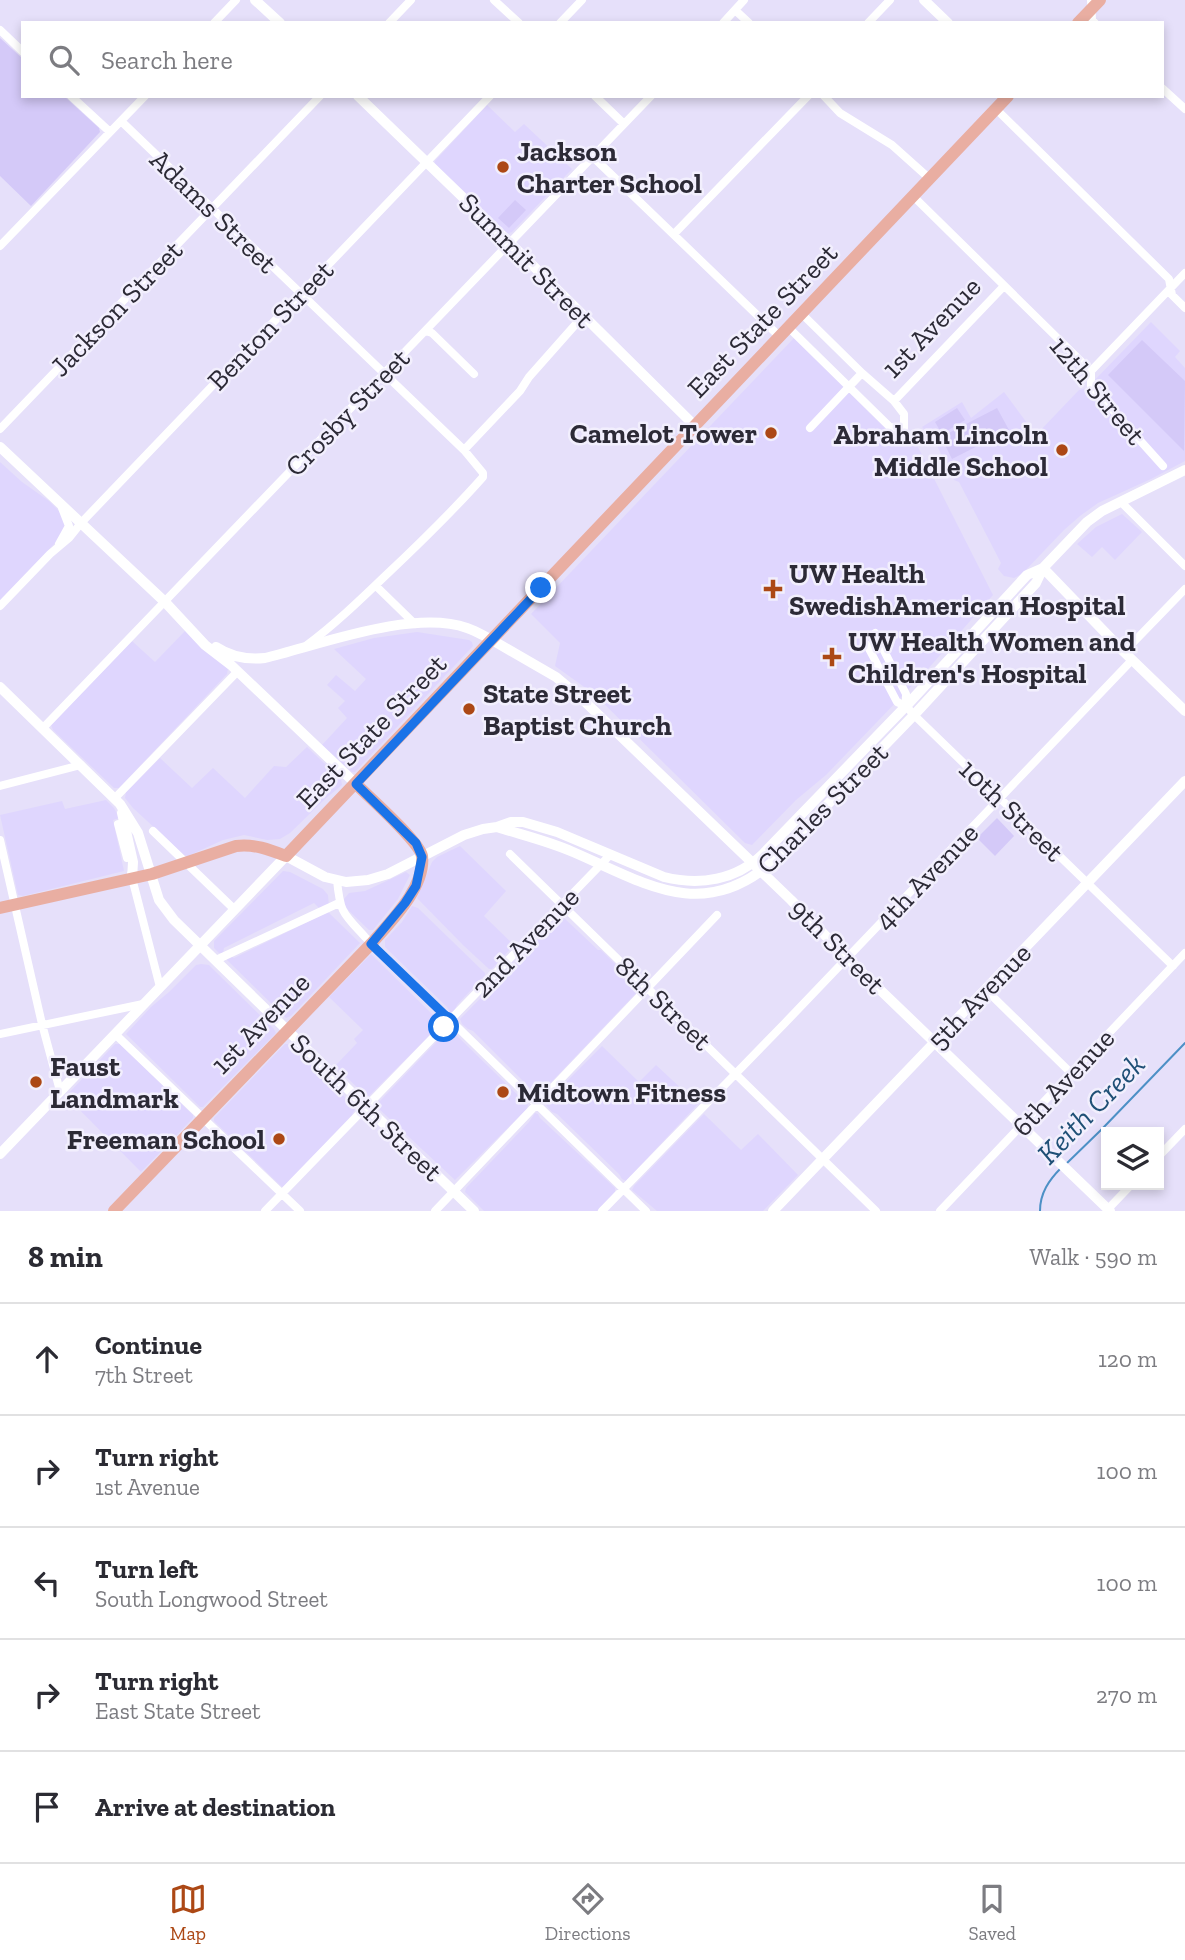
<!DOCTYPE html>
<html lang="en">
<head>
<meta charset="utf-8">
<style>
  :root { --surface:#fff; --page:#f2f2f3; --text:#2b2b33; --muted:#7c7c81; --line:#e1e1e2; --accent:#ac4815 }
  body { margin:0; font-family:"Zilla Slab",serif; background:var(--page); color:var(--text) }
  .controls { position:absolute; right:21px; bottom:21px; display:grid; overflow:hidden; border-radius:0px; box-shadow:0 4px 10px #0003 }
  .controls button { width:63px; height:63px; display:grid; place-items:center; padding:0; border:0; border-bottom:2px solid var(--line); background:var(--surface); color:var(--text); font:35px sans-serif }
  .stop { position:absolute; width:21px; height:21px; margin:-16px; border:5px solid #1a73e8; border-radius:50%; background:#fff }
  .stop.end { background:#1a73e8; border-color:#fff; box-shadow:0 2px 7px #0008 }
  .list { margin:0; padding:0; list-style:none }
  h2 { display:flex; justify-content:space-between; align-items:center; height:91px; margin:0; padding:0 28px; font-size:30px }
  h2 small { font-size:23px; font-weight:400; color:var(--muted) }
  .list li { display:grid; grid-template-columns:46px 1fr auto; gap:21px; align-items:center; box-sizing:border-box; height:112px; padding:0 28px; border-top:2px solid var(--line) }
  .list b { display:block; font-size:26px; white-space:nowrap }
  .list p { margin:0; font-size:23px; white-space:nowrap; color:var(--muted) }
  .list em { font-size:23px; font-style:normal; color:var(--muted) }
  .icon { flex:none; width:38px; height:38px; fill:none; stroke:currentColor; stroke-width:2; stroke-linecap:round; stroke-linejoin:round }
  .map { position:relative; flex:none; width:1185px; height:1211px; overflow:hidden }
  .search { position:absolute; background:var(--surface); box-shadow:0 4px 10px #0003; left:21px; right:21px; top:21px; height:77px; display:flex; align-items:center; gap:18px; box-sizing:border-box; padding:0 24px; border-radius:0px; color:var(--muted); font-size:26px }
  .sheet { height:651px; background:var(--surface) }
  nav { display:flex; justify-content:space-around; align-items:center; box-sizing:border-box; height:98px; border-top:2px solid var(--line); background:var(--surface); font-size:19px; color:var(--muted) }
  nav a { display:grid; justify-items:center; gap:4px }
  nav .on { color:var(--accent) }
  .map>svg:first-child { display:block }
</style>
</head>
<body>
<div class="map">
<svg width="1185" height="1211" viewBox="0 0 1185 1211">
  <rect width="100%" height="100%" fill="#e6e0fa"/>
  <path fill="#dfd6fe" d="M487,105L515,132L524,124L572,169L512,232L507,234L434,165L435,161Z
    M1151,322L1180,351L1175,357L1185,368V461L1151,479L1098,503L1080,516L1064,530L1022,574L1014,578L1004,576L998,569L1001,563L959,482L954,480L933,438L922,427L962,402L971,418L1004,392L1036,435L1079,390L1087,388Z
    M794,338L895,438L908,435L918,447L993,595L927,670L826,775L796,800L752,845L745,843L594,694L555,666L560,643L531,614Z
    M0,462L22,482L49,501L61,513L65,525L58,540L0,600Z
    M1122,514L1142,532L1115,560L1102,547L1092,557L1077,544L1096,527Z
    M186,630L228,669L227,674L119,788H114L53,730L51,725L132,641L155,662Z
    M417,632L469,640L472,642L473,646L355,772H352L322,745L347,718L338,708L345,701L327,685L336,675L355,691L366,679L334,649L374,638Z
    M307,747L341,779L342,785L325,799L290,833L280,839L267,840L244,835L223,840L188,856L184,855L133,808L125,798L126,792L160,758L192,788L213,768L245,798L274,766L286,767Z
    M106,800L114,808L119,818L113,820L124,871L23,896L18,895L0,815L62,801L65,809Z
    M460,846L506,891L484,916L514,945L492,969H489L463,945L417,898L432,862L437,857Z
    M283,871L290,872L323,889L328,895L329,906L320,909L314,903L224,948L223,953H219L214,948V941Z
    M406,872L410,875L398,899L373,930H369L345,907L344,899L349,893L365,891Z
    M412,906L418,908L485,973V975L457,1005L454,1012H450L447,1007L385,947V940L402,922Z
    M328,912L360,943L291,1016L286,1018L227,960V958L230,956L234,958Z
    M561,917H563L598,950H601L640,989L538,1096L473,1031L468,1029L462,1024L460,1019Z
    M371,954L432,1014L435,1016H440L442,1020L441,1024L369,1096H366L335,1066L357,1043L354,1039L363,1030L329,997Z
    M201,964L209,965L217,973L274,1029L276,1033L203,1107H200L186,1093L126,1034L151,1007L169,992L196,965Z
    M450,1029L528,1105L527,1109L455,1180L379,1109L377,1104L446,1032Z
    M115,1044H120L193,1115V1118L141,1172L66,1096Z
    M285,1044H290L354,1106L355,1109L352,1115L285,1186L282,1187L214,1121V1118Z
    M602,1046L639,1082L656,1065L698,1104L626,1181L622,1179L619,1174L557,1114L552,1112L546,1105L547,1101Z
    M535,1113L538,1114L540,1118L615,1188V1192L597,1211H484L465,1192L466,1188L529,1122Z
    M704,1114L741,1150L758,1134L798,1175L763,1211H657L632,1190L634,1186Z"/>
  <path fill="#d4c9f8" d="M0,38L23,59V96H64L99,128L100,132L31,206L0,176Z
    M515,200L526,210L509,228L498,218Z
    M1142,340L1185,381L1184,451L1108,375Z
    M957,408L965,420L942,434L935,422Z
    M997,408L1009,430L952,459L941,437Z
    M997,818L1014,836L995,856L977,838Z"/>
  <g fill="none" stroke-linecap="round" stroke-linejoin="round">
    <path stroke="#4d90c6" stroke-width="2" d="M1066,1164L1102,1129L1185,1043
      M1040,1211C1040,1193 1049,1180 1061,1168"/>
    <path stroke="#fff" stroke-width="8" d="M494,0L519,23
      M1091,0L1092,20L1095,23
      M735,10L749,23
      M214,23L236,0
      M389,23L411,0
      M560,23L582,0
      M723,23L744,0
      M868,23L890,0
      M0,30L23,52
      M1162,88L1185,109
      M71,96L110,132
      M595,96L624,124
      M824,96L840,113L892,145L930,179
      M996,109L1169,279L1172,295L1185,308
      M121,121L464,450L483,473V477C452,512 418,545 384,577C359,601 334,625 307,645
      M592,156L780,337
      M913,196L1091,371V386L1163,466
      M674,234L808,96
      M0,246L145,96
      M789,328L890,427L904,428V414L894,401L862,373L802,314
      M426,331L432,333L474,374
      M1091,371L1185,273
      M894,401L1004,286
      M810,428L862,373
      M0,429L320,96
      M464,450L520,391L529,377L583,316
      M1121,502L1185,566
      M59,544L69,526L62,508
      M376,586L415,624
      M0,606L50,554L69,538L81,523L490,96
      M875,633L906,694V706
      M867,645L897,702L906,706L914,715L1173,966
      M1124,652L1185,589
      M43,728L651,96
      M0,786L81,765
      M115,798L237,672
      M118,824L127,858
      M153,831L234,909
      M0,840L42,1024L60,1091
      M510,854L876,1211
      M131,874L160,987
      M337,880C340,913 343,913 365,937L646,1211
      M216,960L339,903
      M985,989L1071,1073
      M0,1034L143,1004
      M115,1034L300,1211
      M1159,1156L1185,1129
      M1108,1209L1131,1185
      M265,1211L610,855
      M435,1211L717,915
      M602,1211L784,1024L1132,660
      M940,1211L1185,953"/>
    <path stroke="#fff" stroke-width="10" d="M255,0L280,23
      M924,0L948,23
      M358,96L509,242L695,426
      M492,640L556,677L581,698L791,900L847,958L1110,1211
      M287,1030L474,1211"/>
    <path stroke="#fff" stroke-width="10" d="M0,447L165,602L205,645L231,665L356,784
      M1043,568L1124,652L1185,711
      M216,647C231,657 246,660 265,658C319,645 413,609 467,628C476,631 484,636 492,640
      M0,687L120,804L138,833L159,900L174,920L287,1030
      M122,813L133,862L132,879
      M497,827C522,835 548,841 573,852C643,882 701,923 771,863L914,715L1036,583L1043,568L1087,522L1102,511L1185,470
      M0,1154L286,856L325,877L346,882L368,880L388,874L464,835L483,829L497,827L511,822H523L557,832L664,877C700,886 736,880 763,854L908,704L1027,575L1043,568
      M773,1211L1185,781"/>
    <path stroke="#e9aea2" stroke-width="12" d="M1078,23L1100,0
      M0,908L152,874L236,846C255,844 268,849 286,856L1008,96
      M114,1211L371,944C390,922 426,887 422,856C419,841 369,797 356,784"/>
  </g>
  <g fill="none" stroke-linecap="round" stroke-linejoin="round">
    <path stroke="#1a73e8" stroke-width="9" d="M444,1027L450,1020L371,944L405,903L416,886L422,857L416,843L356,784L541,588"/>
  </g>
  <g fill="#ac4815" stroke="#f2effd" stroke-width="2.5">
    <circle cx="503" cy="167" r="7"/>
    <circle cx="771" cy="433" r="7"/>
    <circle cx="1062" cy="450" r="7"/>
    <path d="M769.5 578.5h7v7h7v7h-7v7h-7v-7h-7v-7h7z"/>
    <path d="M828.5 646.5h7v7h7v7h-7v7h-7v-7h-7v-7h7z"/>
    <circle cx="469" cy="709" r="7"/>
    <circle cx="36" cy="1082" r="7"/>
    <circle cx="503" cy="1092" r="7"/>
    <circle cx="279" cy="1139" r="7"/>
  </g>
  <g text-anchor="middle" stroke-width="5" stroke-linejoin="round" paint-order="stroke">
    <g font-size="28" font-weight="bold" fill="#2c2a36" stroke="#f2effd" text-anchor="start">
      <text x="517" y="161">Jackson<tspan x="517" dy="32">Charter School</tspan></text>
      <text x="757" y="443" text-anchor="end">Camelot Tower</text>
      <text x="1048" y="444" text-anchor="end">Abraham Lincoln<tspan x="1048" dy="32">Middle School</tspan></text>
      <text x="789" y="583">UW Health<tspan x="789" dy="32">SwedishAmerican Hospital</tspan></text>
      <text x="848" y="651">UW Health Women and<tspan x="848" dy="32">Children's Hospital</tspan></text>
      <text x="483" y="703">State Street<tspan x="483" dy="32">Baptist Church</tspan></text>
      <text x="50" y="1076">Faust<tspan x="50" dy="32">Landmark</tspan></text>
      <text x="517" y="1102">Midtown Fitness</text>
      <text x="265" y="1149" text-anchor="end">Freeman School</text>
    </g>
    <g font-size="28" fill="#2c2a36" stroke="#f2effd">
      <text transform="translate(214 211) rotate(44)" y="10">Adams Street</text>
      <text transform="translate(527 260) rotate(45)" y="10">Summit Street</text>
      <text transform="translate(116 308) rotate(-46)" y="10">Jackson Street</text>
      <text transform="translate(762 320) rotate(-46)" y="10">East State Street</text>
      <text transform="translate(270 325) rotate(-46)" y="10">Benton Street</text>
      <text transform="translate(931 327) rotate(-46)" y="10">1st Avenue</text>
      <text transform="translate(1098 390) rotate(50)" y="10">12th Street</text>
      <text transform="translate(347 412) rotate(-46)" y="10">Crosby Street</text>
      <text transform="translate(371 731) rotate(-46)" y="10">East State Street</text>
      <text transform="translate(822 808) rotate(-45)" y="10">Charles Street</text>
      <text transform="translate(1012 810) rotate(44)" y="10">10th Street</text>
      <text transform="translate(926 876) rotate(-46)" y="10">4th Avenue</text>
      <text transform="translate(525 942) rotate(-46)" y="10">2nd Avenue</text>
      <text transform="translate(838 946) rotate(45)" y="10">9th Street</text>
      <text transform="translate(979 996) rotate(-46)" y="10">5th Avenue</text>
      <text transform="translate(664 1003) rotate(44)" y="10">8th Street</text>
      <text transform="translate(260 1023) rotate(-46)" y="10">1st Avenue</text>
      <text transform="translate(1063 1082) rotate(-47)" y="10">6th Avenue</text>
      <text transform="translate(367 1107) rotate(44)" y="10">South 6th Street</text>
    </g>
    <g font-size="30" font-style="italic" fill="#1f5076" stroke="#f2effd">
      <text transform="translate(1091 1109) rotate(-46)" y="10">Keith Creek</text>
    </g>
  </g>
</svg>
<div class="controls">
<button><svg class="icon" aria-label="layers" viewBox="0 0 24 24"><path d="M12 4l9 5-9 5-9-5zM3 14l9 5 9-5"/></svg></button>
</div>
<div class="stop" style="left:444px;top:1027px"></div>
<div class="stop end" style="left:541px;top:588px"></div>
<div class="search"><svg class="icon" aria-label="search" viewBox="0 0 24 24"><circle cx="10" cy="10" r="6"/><path d="M15 15l6 6"/></svg>Search here</div>
</div>
<section class="sheet">
<h2>8 min<small>Walk · 590 m</small></h2>
<ul class="list">
<li><svg class="icon" aria-label="ahead" viewBox="0 0 24 24"><path d="M12 20V5M6 11l6-6 6 6"/></svg><div><b>Continue</b><p>7th Street</p></div><em>120 m</em></li>
<li><svg class="icon" aria-label="right" viewBox="0 0 24 24"><path d="M7 20v-9h11M14 6l5 5-5 5"/></svg><div><b>Turn right</b><p>1st Avenue</p></div><em>100 m</em></li>
<li><svg class="icon" aria-label="left" viewBox="0 0 24 24"><path d="M17 20v-9H6M10 6l-5 5 5 5"/></svg><div><b>Turn left</b><p>South Longwood Street</p></div><em>100 m</em></li>
<li><svg class="icon" aria-label="right" viewBox="0 0 24 24"><path d="M7 20v-9h11M14 6l5 5-5 5"/></svg><div><b>Turn right</b><p>East State Street</p></div><em>270 m</em></li>
<li><svg class="icon" aria-label="arrive" viewBox="0 0 24 24"><path d="M6 21V4h12l-3 4 3 4H6"/></svg><div><b>Arrive at destination</b></div></li>
</ul>
</section>
<nav>
<a class="on"><svg class="icon" aria-label="map" viewBox="0 0 24 24"><path d="M3 6l6-2 6 2 6-2v14l-6 2-6-2-6 2zM9 4v14M15 6v14"/></svg>Map</a>
<a><svg class="icon" aria-label="directions" viewBox="0 0 24 24"><path d="M12 3l9 9-9 9-9-9zM9 14v-3h6M13 9l2 2-2 2"/></svg>Directions</a>
<a><svg class="icon" aria-label="saved" viewBox="0 0 24 24"><path d="M7 4h10v16l-5-4-5 4z"/></svg>Saved</a>
</nav>
</body>
</html>
